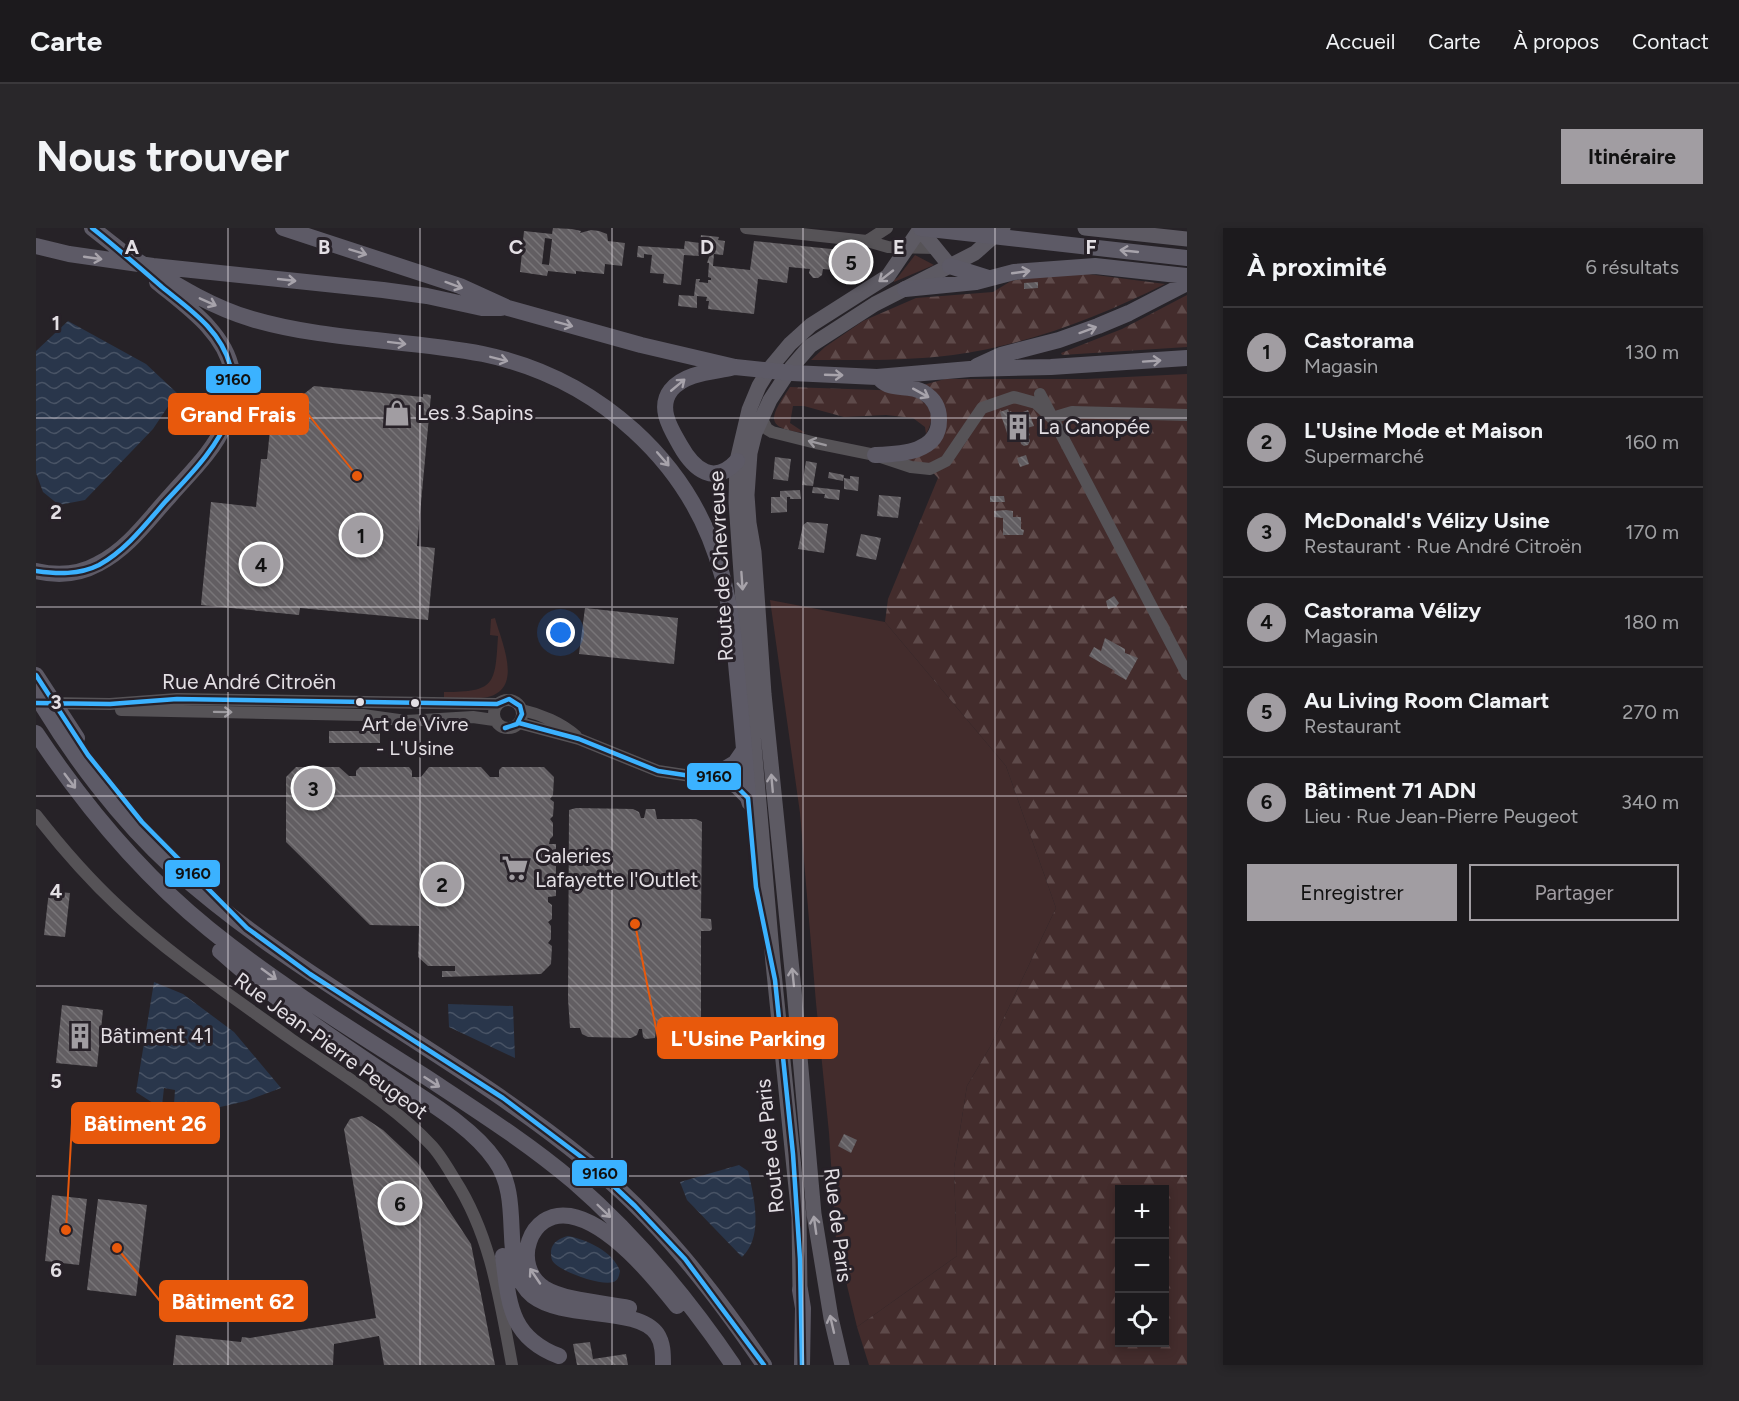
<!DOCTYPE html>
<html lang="fr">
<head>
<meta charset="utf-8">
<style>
  :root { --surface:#1c1a1d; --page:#29272a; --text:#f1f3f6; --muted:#a0a1a4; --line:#3a383b; --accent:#a19da2 }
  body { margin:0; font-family:Figtree,sans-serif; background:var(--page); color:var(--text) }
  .controls { position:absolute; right:18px; bottom:18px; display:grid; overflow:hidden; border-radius:0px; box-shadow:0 3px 9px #0003 }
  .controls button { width:54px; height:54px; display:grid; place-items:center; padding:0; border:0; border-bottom:2px solid var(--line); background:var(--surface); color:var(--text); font:30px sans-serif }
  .you { position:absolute; left:525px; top:405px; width:21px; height:21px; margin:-15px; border:4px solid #fff; border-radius:50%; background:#1a73e8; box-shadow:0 0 0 9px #1a73e833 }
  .badge { display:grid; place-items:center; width:39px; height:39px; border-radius:50%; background:var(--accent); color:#111; font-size:20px; font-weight:700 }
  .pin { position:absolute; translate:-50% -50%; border:3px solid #fff; box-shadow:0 2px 6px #0006 }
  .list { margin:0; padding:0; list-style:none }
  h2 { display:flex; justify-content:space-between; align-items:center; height:78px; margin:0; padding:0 24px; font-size:26px }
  h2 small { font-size:20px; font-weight:400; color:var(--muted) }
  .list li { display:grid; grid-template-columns:39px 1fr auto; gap:18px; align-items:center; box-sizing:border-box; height:90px; padding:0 24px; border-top:2px solid var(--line) }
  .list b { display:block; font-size:22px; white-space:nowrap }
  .list p { margin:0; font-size:20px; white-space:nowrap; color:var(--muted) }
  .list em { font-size:20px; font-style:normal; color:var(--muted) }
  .actions { display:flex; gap:12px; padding:18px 24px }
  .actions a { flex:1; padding:14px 0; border:2px solid var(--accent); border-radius:0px; text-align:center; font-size:21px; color:var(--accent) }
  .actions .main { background:var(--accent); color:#111 }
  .icon { flex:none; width:33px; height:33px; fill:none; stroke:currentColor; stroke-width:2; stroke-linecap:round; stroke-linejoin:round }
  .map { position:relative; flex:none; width:1151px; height:1137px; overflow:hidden; border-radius:0px }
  header { display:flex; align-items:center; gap:36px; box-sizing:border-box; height:84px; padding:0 30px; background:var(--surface); border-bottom:2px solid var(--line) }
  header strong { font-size:28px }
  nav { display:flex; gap:33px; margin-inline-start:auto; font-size:21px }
  .intro { display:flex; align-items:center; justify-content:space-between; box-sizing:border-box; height:144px; padding:0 36px }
  h1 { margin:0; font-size:42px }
  .button { padding:15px 27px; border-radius:0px; background:var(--accent); color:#111; font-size:21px; font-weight:700 }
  main { display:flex; gap:36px; padding:0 36px }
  aside { flex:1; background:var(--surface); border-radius:0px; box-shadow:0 3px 9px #0003 }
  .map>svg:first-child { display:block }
</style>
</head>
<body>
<header>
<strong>Carte</strong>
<nav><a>Accueil</a><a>Carte</a><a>À propos</a><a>Contact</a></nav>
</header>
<div class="intro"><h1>Nous trouver</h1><a class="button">Itinéraire</a></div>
<main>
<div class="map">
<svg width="1151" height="1137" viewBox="0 0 1151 1137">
  <defs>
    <pattern id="forest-firs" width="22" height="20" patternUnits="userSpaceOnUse" patternTransform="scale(1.5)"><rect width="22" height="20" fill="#432c2c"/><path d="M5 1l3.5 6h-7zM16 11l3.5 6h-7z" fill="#5e4a4a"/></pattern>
    <pattern id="water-waves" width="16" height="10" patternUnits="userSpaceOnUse" patternTransform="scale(1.5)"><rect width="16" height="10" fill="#29364b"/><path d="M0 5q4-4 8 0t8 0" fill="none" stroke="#485365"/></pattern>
    <pattern id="building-back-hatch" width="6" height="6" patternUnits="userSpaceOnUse" patternTransform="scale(1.5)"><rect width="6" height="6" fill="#625e62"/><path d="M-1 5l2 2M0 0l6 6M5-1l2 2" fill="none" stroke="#787578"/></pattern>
  </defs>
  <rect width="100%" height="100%" fill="#262227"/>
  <path fill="#432c2c" d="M879,27L898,37L858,54V52L862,49Z
    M734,372L849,394L970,538L1020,680L954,819L931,858L918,940L921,1028L821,1099L800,1012L793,905L780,775L764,585Z
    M459,390C465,413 488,460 452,469C438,472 422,470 408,470V464C460,464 459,456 462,408L454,407L455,391Z"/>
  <path fill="url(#forest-firs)" fill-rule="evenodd" d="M1052,46L1129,56C1063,89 991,117 917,127C870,133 822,132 775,132L789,119L827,93L880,70L957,64L975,53L1004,47Z
    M1151,67V119L1026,127L1025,125L1086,101Z
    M1151,146V1137H833L821,1099L921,1028L918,940L931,858L954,819L1020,680L970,538L849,394L852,371L902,250L891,238L860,230L907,205L887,157L909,151H1050ZM1084,962H1128V1114H1084Z
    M754,159L870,163C890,173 903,183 890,206L889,199L877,190L850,187L808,189L768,178H757L754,195L769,205C728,200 733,190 754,159Z"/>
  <path fill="url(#water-waves)" d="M32,93L110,136L141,165L117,201L49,272L23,277L7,264L0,245V123Z
    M118,754L147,766L198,804L245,860L210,873L167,883V879L138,876L139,862L128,860L126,878L120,877L100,864Z
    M412,776L477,778L479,830L413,799Z
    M703,937L712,943C718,968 728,1009 706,1029L651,972L644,954Z
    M532,1008C551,1012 577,1023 584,1043C583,1048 582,1053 577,1054C565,1058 521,1043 516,1032C515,1030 515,1025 515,1023C516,1014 524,1010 532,1008Z"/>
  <path fill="url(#building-back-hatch)" fill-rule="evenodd" d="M517,0L536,1L545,3L544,5L555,2L563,3L571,6L572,13L589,15L586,38L569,36L568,46L540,43V46L512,43L511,48L484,44L488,3L516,6ZM509,10L516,11L513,37L506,36Z
    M665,7L683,9L682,12L689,13L687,27L678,26L677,38L714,42L718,13L824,24L821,51L805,49L806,43L787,41L786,47L782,50H777L773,45L774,41L753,39L751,55L722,51L718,86L672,81L673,73H670L671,69L661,68V80L642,78L643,67L658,68L660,51H664L663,54L672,55V52H675V50L672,49L673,35H671L675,23L671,22L670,25L663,24V28L648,27L645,57L627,55L628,46L614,45L616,27L608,26V30L601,29L602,18L648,21L649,13L664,15Z
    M1002,54V60L988,61V55Z
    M278,158L387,169V166L395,167L381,318L399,320L392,392L264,380L263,387L165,377L175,274L220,279L225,231H231L235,192Z
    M972,181L973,184L975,183L977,188L992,182L998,198L991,200L994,207L992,208L994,213L992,217L988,218L985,216L984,212H980L978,206L972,208L964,184Z
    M990,227L993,236L984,239L981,230Z
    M739,229L755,231L752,253L737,251Z
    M770,233L781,235L777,258L766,257Z
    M793,244L808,247L807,253L792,250Z
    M814,248L823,249L822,263L808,261V250L814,251Z
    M777,259L804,262L803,272L788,270L789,266L776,265Z
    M764,262L765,271H754V269H751V284L735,285V269H744V263Z
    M843,267L865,269L862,290L841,288Z
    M954,268H968L969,274H954Z
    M970,282L977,283V289H985V301L988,302L987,307H967V290L958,289V283Z
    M771,294L792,296L788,325L762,321L767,297Z
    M825,306L845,310L840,332L820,328Z
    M1078,368L1083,375L1080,379L1072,381L1070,373Z
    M549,380L642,390L638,436L543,426Z
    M1069,410L1089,421V425L1102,430L1090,452L1078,445L1079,443L1053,428L1058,419L1065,423Z
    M293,503H344V515H293Z
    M260,539H303L313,548H320V543L324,539H373L376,543V549H385L393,539H445L454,549H463V542L466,539H508L518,549L517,567L514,571L518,574L517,588L514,591L517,595V608L514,611L513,616H520V668L512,669V674L516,677V691L512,694L515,698V711L512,715L516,718L515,736L505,746L406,749V743H419V738H392L382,729L383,698L334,697L250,614V549Z
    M540,580L597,581L603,584L605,590H608L610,581H619L621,591H660L666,594L665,690L675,691L676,701L674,703H665V794L662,800L620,801L619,810L609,811L607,809L606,801H603L601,807L595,810L552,809L546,806L544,800H534L532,771L533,582Z
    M13,663L34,665L29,709L8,707Z
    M26,777L67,782L61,839L20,835Z
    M326,888L347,902L381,934L435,1016L459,1137H348L343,1108L298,1116L297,1137H137L140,1107L205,1114L206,1109L214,1110L340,1090L308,901L314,891Z
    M808,906L821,912L815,925L802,918Z
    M16,967L51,971L43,1037L9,1033Z
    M62,971L111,977L100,1068L51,1062Z
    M554,1114L557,1131L590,1126L592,1137H541L537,1116Z"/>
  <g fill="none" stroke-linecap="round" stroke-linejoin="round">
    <path stroke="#565357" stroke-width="12" d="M710,0L831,13L852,19L900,20
      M831,13L851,0
      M1004,166L1151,446
      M725,189L731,201L736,204L780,215L839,227L875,239L894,241L910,233L946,180L978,169L1000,175L1016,190L1036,184L1151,187
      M458 486a14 14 0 1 1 28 0a14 14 0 1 1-28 0Z
      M12,475L74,476L141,471L461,476
      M85,482L327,487L370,493L437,489L458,492
      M486,482C504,486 526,495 540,508
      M483,495L543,511L622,543L655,548H677
      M0,587C25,619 53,651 82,678C135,728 197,769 255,811C302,844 357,876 396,918C405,928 412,940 419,952C455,1008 464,1073 476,1137"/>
    <path stroke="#5d5a63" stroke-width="15" d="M883,0L914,38
      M1049,0L1151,11
      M677,548L700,558L712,570L713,575
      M764,1062L763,989L737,735L713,460L700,274L701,233L713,182L723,158L734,140L754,116L775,97L852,48L884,1
      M806,1137L795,1090L778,986L758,762L728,466L718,324L713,295L711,267L714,225L719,205L734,172L755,140L774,118L839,76L939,25L967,0"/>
    <path stroke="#5d5a66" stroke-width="16" d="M56,0L93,29
      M247,0L424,58L472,80L605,117L699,139L756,145L841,149L934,141L1015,139L1151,130
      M885,0L1151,30
      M0,18L33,26L117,38L347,62L391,68L446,80H465
      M85,23C127,48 168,77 216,91C291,113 370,111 447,126C561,150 656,233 686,347C695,380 698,413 701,446C705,487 709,528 712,570
      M914,38L952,50
      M869,61L940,54L978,44L1059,38L1151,48
      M941,138L965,127L1023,112L1062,98L1093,85L1151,55
      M695,140C675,144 649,145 635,162C621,180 635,201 644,217C658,242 678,258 701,233
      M839,227C864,226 904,225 903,191C903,179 897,170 887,164C871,155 857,164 844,151
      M0,343C21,348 42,347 62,336C92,321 112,292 134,268C154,245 177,224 189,196C197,180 199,160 196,143C189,104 150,78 121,54
      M0,447L41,510
      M0,467C36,528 84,592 137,640C263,753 419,826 550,933C621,990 677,1062 728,1137
      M0,505C48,577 105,646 173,701C241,756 316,802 390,849C440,882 492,915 538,954C600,1008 651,1069 697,1137
      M677,548L699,535L708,522
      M184,723C236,770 294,808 352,847C387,871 435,897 459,932C490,974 460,1038 497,1068C528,1092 602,1078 621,1106C627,1115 627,1126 627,1137
      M467,1028C473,1075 473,1109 523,1128
      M764,1062L767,1080L766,1137
      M593,1080C569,1075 529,1073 508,1060C475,1038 493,981 534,988C574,995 617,1048 641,1078"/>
    <g stroke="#272128" stroke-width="9">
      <path id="bus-1" d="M0,343C21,346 43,347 63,337C90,322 109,297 129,274C153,248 181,221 194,186C199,171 199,152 194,137C184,101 153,81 126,59C103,39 80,19 56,0
        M0,447L52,527L106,594L211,700L274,746L467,870L552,934L599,978L649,1031L728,1137
        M0,475L74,476L141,471L461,476L473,471L484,478L486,486L481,496L469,500
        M483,495L543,511L622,543L655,548H677L700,558L712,570L720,659L739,752L757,926L764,1031L766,1137"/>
    </g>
    <use href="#bus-1" stroke="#3bb2ff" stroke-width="4.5"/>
  </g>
  <defs><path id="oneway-shaft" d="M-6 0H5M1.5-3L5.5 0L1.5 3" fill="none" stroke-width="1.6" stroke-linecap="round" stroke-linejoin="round" transform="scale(1.5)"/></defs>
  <g stroke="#a7a3ab">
    <use href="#oneway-shaft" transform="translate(1093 23) rotate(-174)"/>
    <use href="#oneway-shaft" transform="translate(322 24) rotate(17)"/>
    <use href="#oneway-shaft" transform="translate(57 30) rotate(8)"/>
    <use href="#oneway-shaft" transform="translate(985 44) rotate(-8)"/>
    <use href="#oneway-shaft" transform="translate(251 52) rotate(6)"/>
    <use href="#oneway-shaft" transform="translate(418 57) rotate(20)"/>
    <use href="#oneway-shaft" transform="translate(172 74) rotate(24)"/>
    <use href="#oneway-shaft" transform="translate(528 96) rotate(15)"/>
    <use href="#oneway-shaft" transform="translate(1052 102) rotate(-20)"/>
    <use href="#oneway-shaft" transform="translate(361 115) rotate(7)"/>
    <use href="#oneway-shaft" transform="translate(463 131) rotate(14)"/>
    <use href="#oneway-shaft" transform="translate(1116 133) rotate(-4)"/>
    <use href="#oneway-shaft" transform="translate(798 147) rotate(2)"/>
    <use href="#oneway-shaft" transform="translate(642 157) rotate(-40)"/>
    <use href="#oneway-shaft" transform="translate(885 165) rotate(29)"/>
    <use href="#oneway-shaft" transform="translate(627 231) rotate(49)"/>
    <use href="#oneway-shaft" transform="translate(34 553) rotate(53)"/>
    <use href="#oneway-shaft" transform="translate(233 746) rotate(36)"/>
    <use href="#oneway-shaft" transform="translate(396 854) rotate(33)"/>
    <use href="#oneway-shaft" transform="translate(568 983) rotate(44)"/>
    <use href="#oneway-shaft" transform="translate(499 1048) rotate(-124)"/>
  </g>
  <g stroke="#a7a3aa">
    <use href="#oneway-shaft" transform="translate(850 48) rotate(142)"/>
    <use href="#oneway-shaft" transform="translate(706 353) rotate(86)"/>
    <use href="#oneway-shaft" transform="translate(736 555) rotate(-95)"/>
    <use href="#oneway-shaft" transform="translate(757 749) rotate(-96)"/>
    <use href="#oneway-shaft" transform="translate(779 997) rotate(-98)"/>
    <use href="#oneway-shaft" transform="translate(796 1096) rotate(-103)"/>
  </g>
  <g stroke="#9c999e">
    <use href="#oneway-shaft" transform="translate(781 215) rotate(-166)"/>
    <use href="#oneway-shaft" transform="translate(187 484) rotate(1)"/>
  </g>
  <path fill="none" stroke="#e3dfe4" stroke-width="1.5" stroke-opacity="0.55" d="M192,0V1137M384,0V1137M576,0V1137M767,0V1137M959,0V1137M0,190H1151M0,379H1151M0,568H1151M0,758H1151M0,948H1151"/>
  <defs>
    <g id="shop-bare" transform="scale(2.07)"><path d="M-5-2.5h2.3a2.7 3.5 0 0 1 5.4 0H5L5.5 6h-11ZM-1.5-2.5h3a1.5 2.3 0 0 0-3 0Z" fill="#a19da2" stroke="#272128" stroke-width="2.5" paint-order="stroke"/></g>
    <g id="building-bare" transform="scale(2.07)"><path d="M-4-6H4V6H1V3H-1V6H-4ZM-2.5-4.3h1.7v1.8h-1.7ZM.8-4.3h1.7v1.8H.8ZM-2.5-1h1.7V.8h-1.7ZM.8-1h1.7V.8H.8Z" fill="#a19da2" stroke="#272128" stroke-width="2.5" paint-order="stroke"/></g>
    <g id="supermarket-bare" transform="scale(2.07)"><path d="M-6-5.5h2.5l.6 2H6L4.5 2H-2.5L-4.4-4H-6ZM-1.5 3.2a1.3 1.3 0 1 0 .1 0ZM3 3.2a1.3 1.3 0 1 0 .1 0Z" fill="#a19da2" stroke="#272128" stroke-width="2.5" paint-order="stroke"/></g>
  </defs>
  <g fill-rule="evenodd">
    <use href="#shop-bare" x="361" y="185"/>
    <use href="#building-bare" x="982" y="199"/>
    <use href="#supermarket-bare" x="479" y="640"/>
    <use href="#building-bare" x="44" y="808"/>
  </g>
  <g fill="#e3dfe4" stroke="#272128" stroke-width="2">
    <circle cx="324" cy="474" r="5"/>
    <circle cx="379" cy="475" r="5"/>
  </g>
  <g text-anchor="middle" stroke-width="6" stroke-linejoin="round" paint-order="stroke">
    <g font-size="20" fill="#e3dfe4" stroke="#272128">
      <text x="379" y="503">Art de Vivre<tspan x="379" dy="24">- L'Usine</tspan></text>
    </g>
    <g font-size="21" fill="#e3dfe4" stroke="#272128" text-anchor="start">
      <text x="381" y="192">Les 3 Sapins</text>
      <text x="1002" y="206">La Canopée</text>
      <text x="499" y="635">Galeries<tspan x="499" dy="24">Lafayette l'Outlet</tspan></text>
      <text x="64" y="815">Bâtiment 41</text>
    </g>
    <g font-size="21" fill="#e3dfe4" stroke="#272128">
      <text transform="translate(685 338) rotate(-93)" y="7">Route de Chevreuse</text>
      <text x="213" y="461">Rue André Citroën</text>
      <text transform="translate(295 818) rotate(36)" y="7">Rue Jean-Pierre Peugeot</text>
      <text transform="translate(734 918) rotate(-96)" y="7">Route de Paris</text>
      <text transform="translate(802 997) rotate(83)" y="7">Rue de Paris</text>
    </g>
  </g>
  <g font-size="20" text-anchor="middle" font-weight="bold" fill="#e3dfe4" stroke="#272128" stroke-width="6" stroke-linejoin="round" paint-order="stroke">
    <text x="96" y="26">A</text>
    <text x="288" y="26">B</text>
    <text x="480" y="26">C</text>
    <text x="671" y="26">D</text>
    <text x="863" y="26">E</text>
    <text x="1055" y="26">F</text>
    <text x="20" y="102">1</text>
    <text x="20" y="291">2</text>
    <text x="20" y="481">3</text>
    <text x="20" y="670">4</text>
    <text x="20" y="860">5</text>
    <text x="20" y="1049">6</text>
  </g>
  <path fill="none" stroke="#e8590c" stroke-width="2" d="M321 248L272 186M599 696L622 810M30 1002L36 895M81 1020L124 1073"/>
  <g fill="#e8590c" stroke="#272128" stroke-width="2">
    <circle cx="321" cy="248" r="6"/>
    <circle cx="599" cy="696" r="6"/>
    <circle cx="30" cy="1002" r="6"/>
    <circle cx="81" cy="1020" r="6"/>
  </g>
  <g fill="#e8590c" stroke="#e8590c" stroke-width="2">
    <rect x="133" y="166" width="139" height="40" rx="6"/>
    <rect x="622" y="790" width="179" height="40" rx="6"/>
    <rect x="36" y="875" width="147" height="40" rx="6"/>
    <rect x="124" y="1053" width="147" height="40" rx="6"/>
  </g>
  <g font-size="22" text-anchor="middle" font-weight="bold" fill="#fff">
    <text x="202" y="194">Grand Frais</text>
    <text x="712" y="818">L'Usine Parking</text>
    <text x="109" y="903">Bâtiment 26</text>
    <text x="197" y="1081">Bâtiment 62</text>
  </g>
  <g stroke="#272128" stroke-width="2">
    <rect x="169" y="137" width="57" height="29" rx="6" fill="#3bb2ff"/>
    <rect x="650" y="534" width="56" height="29" rx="6" fill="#3bb2ff"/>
    <rect x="128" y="631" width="57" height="29" rx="6" fill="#3bb2ff"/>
    <rect x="535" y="931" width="57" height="28" rx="6" fill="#3bb2ff"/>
  </g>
  <g font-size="16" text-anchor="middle" font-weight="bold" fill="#111">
    <text x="197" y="157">9160</text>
    <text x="678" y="554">9160</text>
    <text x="157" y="651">9160</text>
    <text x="564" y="951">9160</text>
  </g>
</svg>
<div class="controls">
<button>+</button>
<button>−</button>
<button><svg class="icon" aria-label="locate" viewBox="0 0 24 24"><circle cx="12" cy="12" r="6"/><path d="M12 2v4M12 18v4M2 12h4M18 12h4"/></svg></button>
</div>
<div class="you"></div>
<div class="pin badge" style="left:325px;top:307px">1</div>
<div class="pin badge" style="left:406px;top:656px">2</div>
<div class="pin badge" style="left:277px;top:560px">3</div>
<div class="pin badge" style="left:225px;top:336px">4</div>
<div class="pin badge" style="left:815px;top:34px">5</div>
<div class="pin badge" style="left:364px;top:975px">6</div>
</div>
<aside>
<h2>À proximité<small>6 résultats</small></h2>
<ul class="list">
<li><span class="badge">1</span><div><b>Castorama</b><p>Magasin</p></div><em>130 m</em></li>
<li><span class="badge">2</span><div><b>L'Usine Mode et Maison</b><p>Supermarché</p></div><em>160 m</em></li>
<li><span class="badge">3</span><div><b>McDonald's Vélizy Usine</b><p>Restaurant · Rue André Citroën</p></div><em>170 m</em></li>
<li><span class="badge">4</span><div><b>Castorama Vélizy</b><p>Magasin</p></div><em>180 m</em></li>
<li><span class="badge">5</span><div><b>Au Living Room Clamart</b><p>Restaurant</p></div><em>270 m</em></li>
<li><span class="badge">6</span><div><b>Bâtiment 71 ADN</b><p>Lieu · Rue Jean-Pierre Peugeot</p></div><em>340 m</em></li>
</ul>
<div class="actions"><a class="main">Enregistrer</a><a>Partager</a></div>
</aside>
</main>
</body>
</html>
